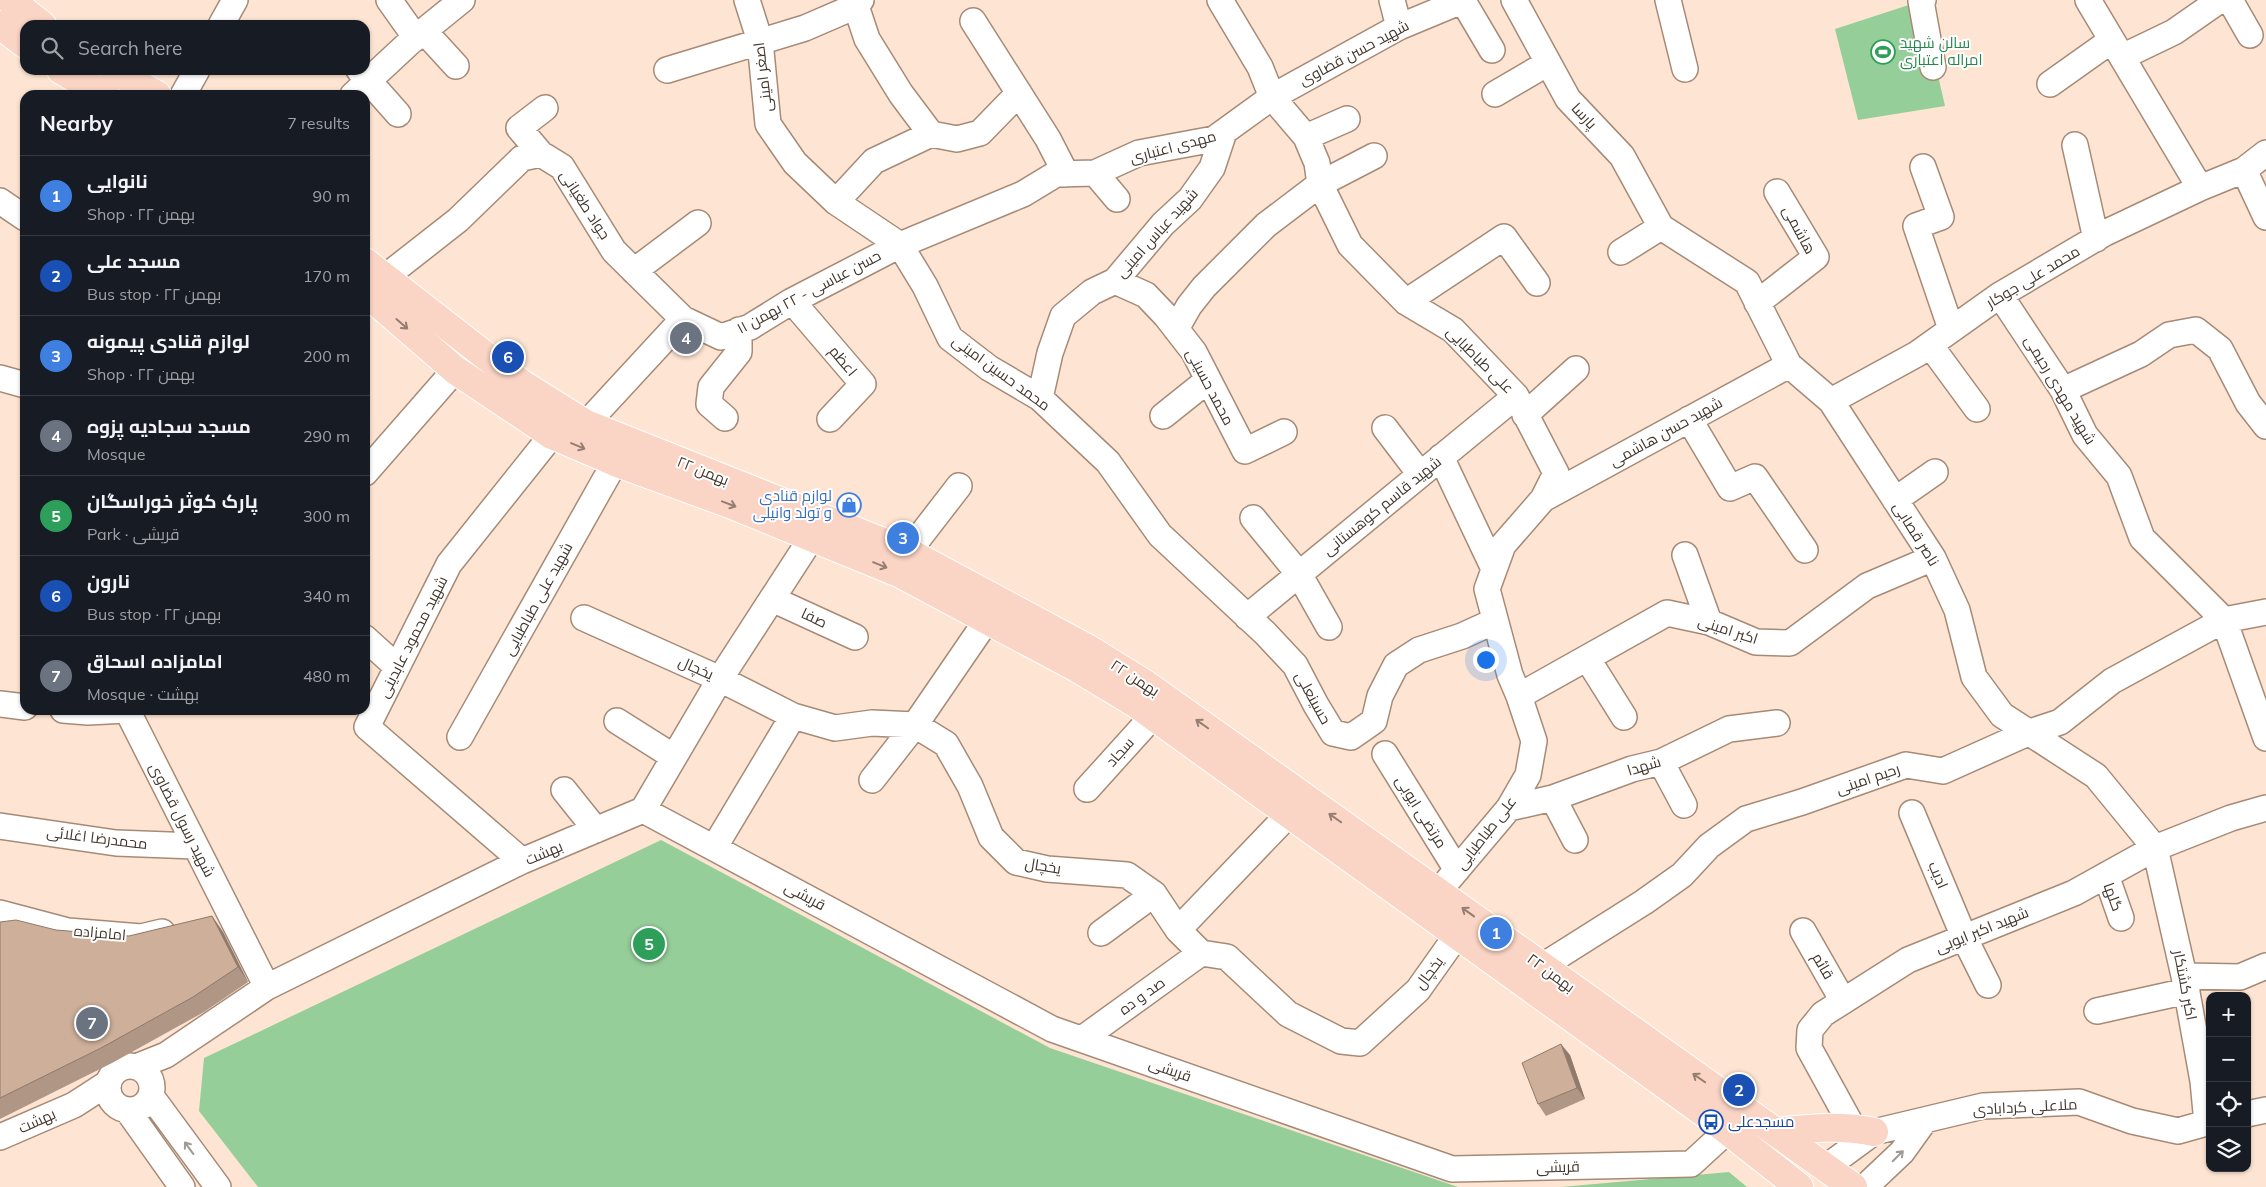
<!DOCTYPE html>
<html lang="en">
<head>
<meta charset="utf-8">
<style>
  :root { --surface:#171b24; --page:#20242c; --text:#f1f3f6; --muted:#9ea1a6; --line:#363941; --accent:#2563eb }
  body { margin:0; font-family:Mulish,Cairo,sans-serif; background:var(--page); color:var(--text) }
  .controls { position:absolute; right:15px; bottom:15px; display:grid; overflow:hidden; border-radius:10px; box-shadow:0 1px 4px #0004 }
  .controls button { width:45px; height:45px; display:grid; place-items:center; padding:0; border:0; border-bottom:1px solid var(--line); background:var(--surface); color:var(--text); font:25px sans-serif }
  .you { position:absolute; left:1485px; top:659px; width:18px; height:18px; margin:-12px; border:4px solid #fff; border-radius:50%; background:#1a73e8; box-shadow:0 0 0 8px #1a73e833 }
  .badge { display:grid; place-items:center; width:32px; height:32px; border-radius:50%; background:var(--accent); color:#fff; font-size:16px; font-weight:700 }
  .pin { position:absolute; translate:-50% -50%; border:2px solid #fff; box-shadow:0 1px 5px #0006 }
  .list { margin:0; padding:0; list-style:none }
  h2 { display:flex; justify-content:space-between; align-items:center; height:65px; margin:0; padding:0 20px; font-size:21px }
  h2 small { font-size:16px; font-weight:400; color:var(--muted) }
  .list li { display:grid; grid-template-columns:32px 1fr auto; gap:15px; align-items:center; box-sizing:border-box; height:80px; padding:0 20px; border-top:1px solid var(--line) }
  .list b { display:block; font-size:19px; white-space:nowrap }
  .list p { margin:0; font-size:16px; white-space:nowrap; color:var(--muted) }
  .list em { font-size:16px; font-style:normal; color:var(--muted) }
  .icon { flex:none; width:28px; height:28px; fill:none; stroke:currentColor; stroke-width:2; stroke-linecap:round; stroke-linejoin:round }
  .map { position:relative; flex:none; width:2266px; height:1187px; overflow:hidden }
  .search { position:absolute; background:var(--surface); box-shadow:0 1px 4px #0004; left:20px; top:20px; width:350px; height:55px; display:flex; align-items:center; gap:12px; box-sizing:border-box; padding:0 18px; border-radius:15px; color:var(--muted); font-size:19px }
  .panel { position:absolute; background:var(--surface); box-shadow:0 1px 4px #0004; left:20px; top:90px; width:350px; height:625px; border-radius:15px }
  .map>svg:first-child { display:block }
</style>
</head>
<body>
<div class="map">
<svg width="2266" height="1187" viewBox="0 0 2266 1187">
  <rect width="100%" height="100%" fill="#fee5d3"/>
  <path fill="#96ce9a" d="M1921,1L1945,106L1858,120L1835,29Z
    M661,840L1050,1048L1458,1187H258L199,1111L204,1058Z
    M1729,1172L1747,1187H1561Z"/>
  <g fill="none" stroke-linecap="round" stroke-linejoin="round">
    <g stroke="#a68a76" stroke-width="28">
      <path id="minor" d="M389,0L416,38
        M747,0L760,41L768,124L795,163L836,202L900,245L925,286L950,338L989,368L1040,398L1108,462L1160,535L1265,633L1295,665L1316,705L1333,733L1351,737L1374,721L1380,696L1396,665L1419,650L1462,636L1495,621
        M1220,0L1260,67L1272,97L1306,137L1317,163L1320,184L1350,245L1406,302L1453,330L1516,396L1556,473L1543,499L1503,545L1487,589L1510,675L1519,696L1534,741L1528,775L1509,808L1439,891
        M1392,0L1399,27
        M1514,0L1568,99L1622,156L1661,227L1747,282L1789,365L1831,401L1933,558L1957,610L1974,677L2002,715L2096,776L2155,848L2184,976L2203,1081L2207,1123
        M1668,0L1685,69
        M1923,0L1921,1L1933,67
        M2088,0L2200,188
        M2230,0L2250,35
        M1463,1L1492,50
        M856,6L867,39L901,94L931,134L957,139L980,133L1019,93
        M973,21L1048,139L1066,174
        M221,25L235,0
        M424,31L456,66
        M2122,57L2174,32L2220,0
        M359,70L398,114
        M667,70L805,28L856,6L861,0
        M2050,84L2112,40
        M1495,94L1548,63
        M183,95L197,70
        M353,95L409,43L462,0
        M1306,137L1347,119
        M2075,145L2096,239
        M541,154L519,128L545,108
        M1923,167L1941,217L1916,226L1951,329
        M2244,170L2266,217
        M1095,173L1117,199
        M0,201L25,218
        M836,202L874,161L931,134
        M1621,252L1661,227
        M634,271L698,223
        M384,278L458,220L522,158L541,154L562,167L614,251L683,319
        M1115,281L1146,295L1166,316L1194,352L1245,451L1284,432
        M2000,295L2063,390L2085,435L2119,476L2142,538L2224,620L2266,738
        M792,301L863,384L830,419
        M1406,302L1504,237L1537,283
        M1757,303L1816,257L1777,192
        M1176,329L1189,306L1204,287L1266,225L1320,184L1374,156
        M1930,345L1977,409
        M0,378L25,385
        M2063,390L2141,354L2169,335L2196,330L2220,349L2248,403L2266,426
        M1040,398L1050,353L1063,316L1092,292L1115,281L1163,224L1190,199L1212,168L1224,132
        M1831,401L1917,354L2000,295L2105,233L2200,188L2244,170L2266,153
        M1525,415L1576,369
        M1163,416L1208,380
        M725,418L709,404L711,387L739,352V330
        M1689,419L1730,488L1755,477L1805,550
        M586,424L683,319L721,337L750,327L792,301L900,245L1023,194L1056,174L1095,173L1139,153L1214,139L1272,97L1399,27L1464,0
        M1385,428L1420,474
        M1441,457L1494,569
        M365,473L455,370
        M1543,499L1789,365
        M1895,500L1935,472
        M1253,518L1299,574L1329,627
        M908,552L959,486
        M1685,555L1709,622
        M772,599L855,637
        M1247,617L1516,396
        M584,618L720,679L793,716L835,728L872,723L915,725L946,744L970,786L991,837L1016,862L1047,869L1127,875L1154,894L1178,930L1201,953L1227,957L1288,1014L1341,1041L1360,1043L1418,990L1457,935
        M365,638L397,667
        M1587,658L1624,717
        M1519,696L1667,613L1709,622L1756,642L1790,643L1867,586L1933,558
        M0,704L25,707
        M63,710L88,712L127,710L267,987
        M617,721L674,757
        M460,737L615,462
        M1385,754L1457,870
        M1661,762L1684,805
        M872,780L915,725L987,620
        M1087,789L1153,716
        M564,790L596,830
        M1553,798L1575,840
        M1509,808L1553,798L1632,769L1661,762L1729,729L1777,723
        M643,810L1052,1029L1452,1169L1691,1164L1728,1130
        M1912,813L1964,937L1988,985
        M0,826L116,843L195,846
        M714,848L793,716
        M522,861L367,727L449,564L552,435
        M2106,875L2121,918
        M0,913L68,931L141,937L162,932
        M1178,930L1289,814
        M1803,931L1843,1001
        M1101,933L1154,894
        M1541,967L1644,902L1682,875L1709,846L1746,819L1802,802L1906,765L1943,771L2030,732L2060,722L2112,681L2224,620L2266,612
        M2184,976L2240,977L2266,966
        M2097,1011L2187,991
        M1082,1039L1201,953
        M108 1088a22 22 0 1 1 44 0a22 22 0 1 1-44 0Z
        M136,1067L166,1055L267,987L522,861L643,810L720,679L812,537
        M151,1096L218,1187
        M128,1111L182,1187
        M2247,1114L2266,1110
        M1853,1128L1809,1048L1810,1030L1823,1014L1908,960L2074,893L2155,848L2231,818L2266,808
        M0,1137L74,1105L108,1083
        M1825,1168L1874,1132L1983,1106L2079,1102L2132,1121L2178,1131L2210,1122
        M1865,1187L1902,1152L1925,1120"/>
    </g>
    <g stroke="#fff" stroke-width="30">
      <path id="major" d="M10,0L42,25
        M0,25L25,44
        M61,70L105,95
        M113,70L157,95
        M365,262L522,384L586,424L908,552L1087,648L1145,684L1853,1187
        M365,292L455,370L552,435L615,462L730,504L899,573L1077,668L1135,703L1714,1120L1799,1187
        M1776,1132C1809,1128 1840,1125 1874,1132"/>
    </g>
    <use href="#minor" stroke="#fff" stroke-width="25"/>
    <use href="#major" stroke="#fad4c4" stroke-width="28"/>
  </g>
  <path fill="#b09684" d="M212,916L223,932L248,982L204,1012L112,1063L0,1119V922L56,930L129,936Z
    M1570,1055L1585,1099L1546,1116L1538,1104Z"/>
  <path fill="#907a6c" d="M212,916L223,932L248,982L238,967Z
    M1561,1044L1570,1055L1585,1099L1577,1088Z"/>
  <path fill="#cdaf9a" stroke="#907a6c" d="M212,916L238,967L193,997L101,1048L0,1098V922L16,920L56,930L129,936Z
    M1561,1044L1577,1088L1538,1104L1522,1063Z"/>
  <defs><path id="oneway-shaft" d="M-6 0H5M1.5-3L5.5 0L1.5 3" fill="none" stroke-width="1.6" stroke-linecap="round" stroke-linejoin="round" transform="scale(1.25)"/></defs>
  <g stroke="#957d71">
    <use href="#oneway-shaft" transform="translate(402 324) rotate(41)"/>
    <use href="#oneway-shaft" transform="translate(578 446) rotate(23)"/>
    <use href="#oneway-shaft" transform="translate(729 504) rotate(21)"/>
    <use href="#oneway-shaft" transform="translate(880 565) rotate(22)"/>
    <use href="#oneway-shaft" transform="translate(1202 724) rotate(-145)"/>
    <use href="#oneway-shaft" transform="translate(1335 818) rotate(-145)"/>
    <use href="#oneway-shaft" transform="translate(1468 912) rotate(-144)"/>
    <use href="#oneway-shaft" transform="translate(1699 1078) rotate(-145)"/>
  </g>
  <g stroke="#a09a96">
    <use href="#oneway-shaft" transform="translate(189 1148) rotate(-126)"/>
    <use href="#oneway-shaft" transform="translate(1898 1156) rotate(-45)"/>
  </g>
  <defs>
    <g id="stadium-ring" transform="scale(1.25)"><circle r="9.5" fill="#fff" stroke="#2e9e5b" stroke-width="1.5"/><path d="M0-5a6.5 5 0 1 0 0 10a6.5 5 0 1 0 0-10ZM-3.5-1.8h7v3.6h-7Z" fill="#2e9e5b"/></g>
    <g id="shop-ring" transform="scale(1.25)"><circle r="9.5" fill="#fff" stroke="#3f7fe0" stroke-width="1.5"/><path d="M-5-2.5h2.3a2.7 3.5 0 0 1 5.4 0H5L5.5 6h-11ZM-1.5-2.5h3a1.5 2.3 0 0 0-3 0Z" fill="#3f7fe0"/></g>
    <g id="bus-ring" transform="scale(1.25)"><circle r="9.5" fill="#fff" stroke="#1a4fb4" stroke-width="1.5"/><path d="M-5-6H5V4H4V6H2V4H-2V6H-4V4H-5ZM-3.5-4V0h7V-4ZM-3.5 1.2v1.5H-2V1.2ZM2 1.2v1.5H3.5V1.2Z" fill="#1a4fb4"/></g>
  </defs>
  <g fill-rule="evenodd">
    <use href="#stadium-ring" x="1883" y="52"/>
    <use href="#shop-ring" x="849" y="505"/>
    <use href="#bus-ring" x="1711" y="1122"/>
  </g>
  <g text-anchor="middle" stroke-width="4" stroke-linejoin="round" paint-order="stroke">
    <g font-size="15" fill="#27864d" stroke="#fff" text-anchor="start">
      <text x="1900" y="48">سالن شهید<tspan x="1900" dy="17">امراله اعتباری</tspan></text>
    </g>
    <g font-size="15" fill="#42362d" stroke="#fff">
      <text transform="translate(1354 53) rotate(-28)" y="5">شهید حسن قضاوی</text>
      <text transform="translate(763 77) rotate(-97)" y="5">اصغر امینی</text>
      <text transform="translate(1584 116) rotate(47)" y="5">پارسا</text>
      <text transform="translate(1173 147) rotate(-15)" y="5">مهدی اعتباری</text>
      <text transform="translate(585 205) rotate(57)" y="5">جواد طغیانی</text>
      <text transform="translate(1799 230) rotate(62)" y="5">هاشمی</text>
      <text transform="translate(1157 233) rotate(-48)" y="5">شهید عباس امینی</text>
      <text transform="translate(2033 277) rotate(-31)" y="5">محمد علی جوکار</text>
      <text transform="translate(809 292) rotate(-28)" y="5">حسن عباسی - ۲۲ بهمن ۱۱</text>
      <text transform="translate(1480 360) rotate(45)" y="5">علی طباطبایی</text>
      <text transform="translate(843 361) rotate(50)" y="5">اعظم</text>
      <text transform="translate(1001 373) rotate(36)" y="5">محمد حسین امینی</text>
      <text transform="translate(1210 387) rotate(62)" y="5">محمد حسینی</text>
      <text transform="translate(2060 390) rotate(59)" y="5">شهید مهدی رحیمی</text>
      <text transform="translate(1666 432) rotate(-29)" y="5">شهید حسن هاشمی</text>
      <text transform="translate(703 471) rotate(22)" y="5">۲۲ بهمن</text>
      <text transform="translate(1382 506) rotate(-39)" y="5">شهید قاسم کوهستانی</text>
      <text transform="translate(1916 534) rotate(58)" y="5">ناصر قصابی</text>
      <text transform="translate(538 599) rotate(-61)" y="5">شهید علی طباطبایی</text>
      <text transform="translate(814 618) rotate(25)" y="5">صفا</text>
      <text transform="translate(1728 630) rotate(18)" y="5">اکبر امینی</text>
      <text transform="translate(413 637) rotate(-63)" y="5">شهید محمود عابدینی</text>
      <text transform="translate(696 668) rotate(24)" y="5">یخچال</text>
      <text transform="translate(1135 678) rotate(33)" y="5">۲۲ بهمن</text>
      <text transform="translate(1313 698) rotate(61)" y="5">حسینعلی</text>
      <text transform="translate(1120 752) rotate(-48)" y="5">سجاد</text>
      <text transform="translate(1644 766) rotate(-17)" y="5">شهدا</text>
      <text transform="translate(1868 779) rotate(-19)" y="5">رحیم امینی</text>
      <text transform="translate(1421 812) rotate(58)" y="5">مرتضی ایوبی</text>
      <text transform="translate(182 820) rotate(63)" y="5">شهید رسول قضاوی</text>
      <text transform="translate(1486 833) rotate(-52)" y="5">علی طباطبایی</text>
      <text transform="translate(97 838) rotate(7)" y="5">محمدرضا اغلائی</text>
      <text transform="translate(544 853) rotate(-23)" y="5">بهشت</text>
      <text transform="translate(1043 866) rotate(9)" y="5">یخچال</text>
      <text transform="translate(1938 875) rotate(67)" y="5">ادیب</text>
      <text transform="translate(805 896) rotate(28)" y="5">قریشی</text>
      <text transform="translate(2113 897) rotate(70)" y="5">گلها</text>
      <text transform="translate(1982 930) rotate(-22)" y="5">شهید اکبر ایوبی</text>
      <text transform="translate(100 933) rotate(5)" y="5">امامزاده</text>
      <text transform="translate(1823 966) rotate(60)" y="5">قائم</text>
      <text transform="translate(1429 973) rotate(-53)" y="5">یخچال</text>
      <text transform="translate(1551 973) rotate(36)" y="5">۲۲ بهمن</text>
      <text transform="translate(2185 985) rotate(79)" y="5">اکبر کشتکار</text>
      <text transform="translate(1142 996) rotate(-36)" y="5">صد و ده</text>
      <text transform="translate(1170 1070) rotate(19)" y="5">قریشی</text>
      <text transform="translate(2025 1107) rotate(-3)" y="5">ملاعلی کردابادی</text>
      <text transform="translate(37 1121) rotate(-24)" y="5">بهشت</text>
      <text transform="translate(1558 1167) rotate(-1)" y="5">قریشی</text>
    </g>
    <g font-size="15" fill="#366cbe" stroke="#fff" text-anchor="end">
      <text x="832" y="501">لوازم قنادی<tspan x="832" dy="17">و تولد وانیلی</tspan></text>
    </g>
    <g font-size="15" fill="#164399" stroke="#fff" text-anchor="start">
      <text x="1728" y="1127">مسجدعلی</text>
    </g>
  </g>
</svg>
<div class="controls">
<button>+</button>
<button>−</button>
<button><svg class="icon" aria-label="locate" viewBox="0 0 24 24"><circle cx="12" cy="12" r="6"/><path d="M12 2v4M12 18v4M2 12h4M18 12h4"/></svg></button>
<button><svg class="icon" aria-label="layers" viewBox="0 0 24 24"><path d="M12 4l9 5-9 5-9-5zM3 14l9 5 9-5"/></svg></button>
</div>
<div class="you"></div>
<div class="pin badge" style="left:1496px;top:933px;background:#3f7fe0">1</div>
<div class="pin badge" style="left:1739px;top:1090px;background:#1a4fb4">2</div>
<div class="pin badge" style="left:903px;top:538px;background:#3f7fe0">3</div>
<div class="pin badge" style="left:686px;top:338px;background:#6b7280">4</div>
<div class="pin badge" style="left:649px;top:944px;background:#2e9e5b">5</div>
<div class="pin badge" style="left:508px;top:357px;background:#1a4fb4">6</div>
<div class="pin badge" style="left:92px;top:1023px;background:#6b7280">7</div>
<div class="search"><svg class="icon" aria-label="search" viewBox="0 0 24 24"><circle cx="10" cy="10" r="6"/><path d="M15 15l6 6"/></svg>Search here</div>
<section class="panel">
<h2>Nearby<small>7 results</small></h2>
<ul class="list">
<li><span class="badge" style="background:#3f7fe0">1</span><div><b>نانوایی</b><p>Shop · ۲۲ بهمن</p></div><em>90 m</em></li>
<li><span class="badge" style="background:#1a4fb4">2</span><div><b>مسجد علی</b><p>Bus stop · ۲۲ بهمن</p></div><em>170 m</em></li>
<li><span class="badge" style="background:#3f7fe0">3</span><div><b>لوازم قنادی پیمونه</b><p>Shop · ۲۲ بهمن</p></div><em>200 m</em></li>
<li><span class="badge" style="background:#6b7280">4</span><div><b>مسجد سجادیه پزوه</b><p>Mosque</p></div><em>290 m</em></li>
<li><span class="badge" style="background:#2e9e5b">5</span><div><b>پارک کوثر خوراسگان</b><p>Park · قریشی</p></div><em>300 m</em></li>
<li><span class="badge" style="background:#1a4fb4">6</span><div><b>نارون</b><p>Bus stop · ۲۲ بهمن</p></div><em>340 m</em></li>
<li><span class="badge" style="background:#6b7280">7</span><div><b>امامزاده اسحاق</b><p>Mosque · بهشت</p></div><em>480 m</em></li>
</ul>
</section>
</div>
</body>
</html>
